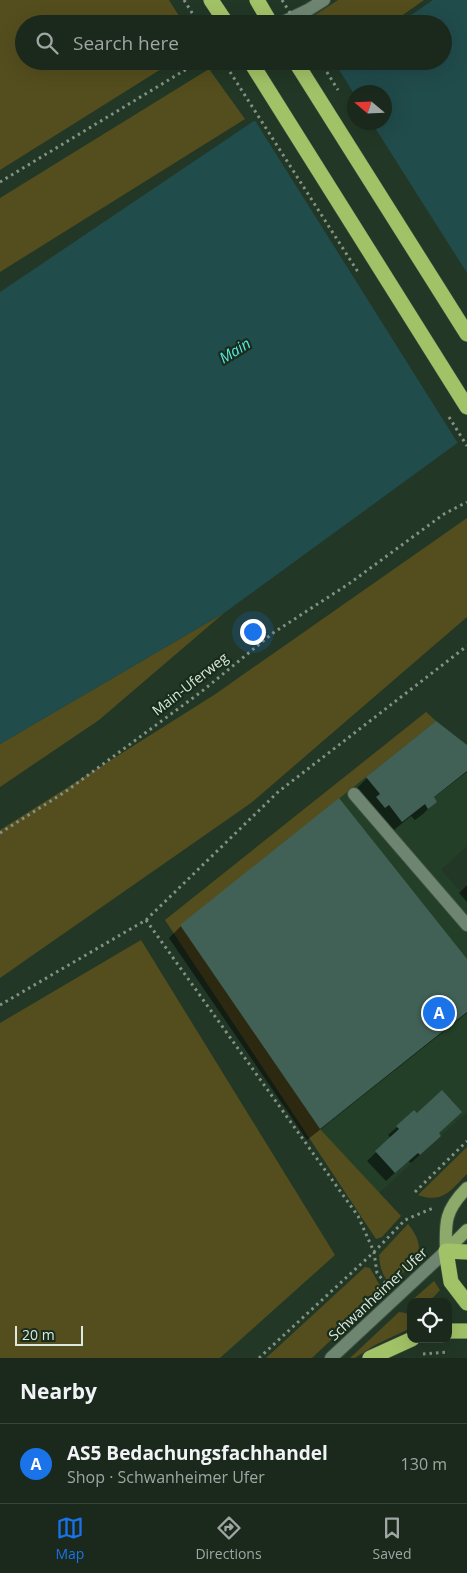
<!DOCTYPE html>
<html lang="en">
<head>
<meta charset="utf-8">
<style>
  :root { --surface:#1a291c; --page:#273529; --text:#f1f3f6; --muted:#9fa6a3; --line:#38453b; --accent:#1a73e8 }
  body { margin:0; font-family:"Open Sans",sans-serif; background:var(--page); color:var(--text) }
  .controls { position:absolute; right:15px; bottom:15px; display:grid; overflow:hidden; border-radius:10px; box-shadow:0 5px 20px #0002 }
  .controls button { width:45px; height:45px; display:grid; place-items:center; padding:0; border:0; border-bottom:1px solid var(--line); background:var(--surface); color:var(--text); font:25px sans-serif }
  .compass { position:absolute; left:347px; top:85px; width:45px; height:45px; border-radius:50%; background:var(--surface); box-shadow:0 5px 20px #0002; rotate:289deg }
  .scale { position:absolute; left:15px; bottom:12px; width:68px; box-sizing:border-box; padding-left:5px; border:2px solid #dce9de; border-top:0; font-size:14px; line-height:18px; white-space:nowrap; color:#dce9de; -webkit-text-stroke:4px #182d1b; paint-order:stroke }
  .you { position:absolute; left:252px; top:631px; width:18px; height:18px; margin:-12px; border:4px solid #fff; border-radius:50%; background:#1a73e8; box-shadow:0 0 0 8px #1a73e833 }
  .badge { display:grid; place-items:center; width:32px; height:32px; border-radius:50%; background:var(--accent); color:#fff; font-size:16px; font-weight:700 }
  .pin { position:absolute; translate:-50% -50%; border:2px solid #fff; box-shadow:0 1px 5px #0006 }
  .list { margin:0; padding:0; list-style:none }
  h2 { display:flex; justify-content:space-between; align-items:center; height:65px; margin:0; padding:0 20px; font-size:21px }
  h2 small { font-size:16px; font-weight:400; color:var(--muted) }
  .list li { display:grid; grid-template-columns:32px 1fr auto; gap:15px; align-items:center; box-sizing:border-box; height:80px; padding:0 20px; border-top:1px solid var(--line) }
  .list b { display:block; font-size:19px; white-space:nowrap }
  .list p { margin:0; font-size:16px; white-space:nowrap; color:var(--muted) }
  .list em { font-size:16px; font-style:normal; color:var(--muted) }
  .icon { flex:none; width:28px; height:28px; fill:none; stroke:currentColor; stroke-width:2; stroke-linecap:round; stroke-linejoin:round }
  .map { position:relative; flex:none; width:467px; height:1358px; overflow:hidden }
  .search { position:absolute; background:var(--surface); box-shadow:0 5px 20px #0002; left:15px; right:15px; top:15px; height:55px; display:flex; align-items:center; gap:12px; box-sizing:border-box; padding:0 18px; border-radius:28px; color:var(--muted); font-size:19px }
  .sheet { height:145px; background:var(--surface) }
  nav { display:flex; justify-content:space-around; align-items:center; box-sizing:border-box; height:70px; border-top:1px solid var(--line); background:var(--surface); font-size:14px; color:var(--muted) }
  nav a { display:grid; justify-items:center; gap:2px }
  nav .on { color:var(--accent) }
  .map>svg:first-child { display:block }
</style>
</head>
<body>
<div class="map">
<svg width="467" height="1358" viewBox="0 0 467 1358">
  <rect width="100%" height="100%" fill="#223725"/>
  <path fill="#233f28" d="M426,712L467,745V846L441,870L467,898V1112L362,1209L165,920Z"/>
  <path fill="#544e1e" d="M0,0H169L184,24H24V61H174L0,170Z
    M338,0H424L390,24H316L312,17Z
    M209,69L245,119L0,272V198Z
    M467,518V617L251,803L0,978V830L214,695Z
    M224,613L99,720L0,787V744Z
    M426,712L436,721L181,925L320,1129L401,1216L382,1237L376,1239L165,920Z
    M141,940L335,1255L220,1358H0V1023Z
    M467,1147V1174C451,1190 443,1204 418,1195Z
    M408,1224C432,1254 412,1264 390,1284C382,1275 380,1268 379,1255Z
    M365,1267L370,1268L383,1291L312,1358H266Z
    M434,1281L440,1290L429,1302H411V1306L410,1302Z
    M399,1312L406,1313L411,1321V1328L375,1345L355,1358H350Z"/>
  <path fill="#214c4c" fill-rule="evenodd" d="M433,0H467V436L224,613L0,744V292L343,61H443V24H398ZM354,92H384V122H354Z"/>
  <path fill="#223725" d="M335,63L354,94V122L372,123L467,273V439L459,445L254,119Z"/>
  <path fill="#0007" d="M467,747V772L433,798L436,801L423,814L415,820L411,816L389,834L355,790L367,778Z
    M467,885V902L459,893Z
    M181,926L467,961V1013L307,1140L169,938Z
    M397,1127L437,1134L431,1145L411,1163L408,1161L386,1181L367,1161L391,1138L388,1135Z"/>
  <path fill="#416156" d="M436,721L467,745V771L434,797L437,802L428,809L425,804L402,822L389,805L385,808L376,797L380,794L366,777Z
    M339,798L467,959V1012L320,1129L180,925Z
    M442,1090L462,1112L439,1133L441,1136L420,1155L418,1153L395,1173L375,1151L399,1129L396,1126L414,1110L417,1113Z"/>
  <g fill="none" stroke-linecap="round" stroke-linejoin="round">
    <g stroke="#405343" stroke-width="14">
      <path id="minor" d="M279,24L308,10L324,0
        M354,794L467,925
        M331,1358L446,1251"/>
    </g>
    <g stroke="#405343" stroke-width="14">
      <path id="major" d="M446,1251C445,1222 445,1210 467,1188
        M446,1251L467,1230"/>
    </g>
    <g stroke="#405343" stroke-width="16">
      <path id="highway" d="M211,0L227,24
        M257,0L271,24
        M250,61L467,407
        M295,61L467,334
        M467,1252L446,1251L451,1282L467,1303
        M448,1331H467
        M370,1358L412,1339"/>
    </g>
    <path stroke="#829385" stroke-width="3" stroke-dasharray="2.5 4" stroke-linecap="butt" d="M184,0L199,24
      M223,61L358,272
      M320,61L338,90
      M0,182L200,61
      M449,417L467,446
      M0,833L65,792L201,692L273,633L350,583L444,514L467,502
      M146,920L358,1216L374,1252L377,1273L387,1285
      M0,1005L146,920L278,792L467,646
      M415,1192L467,1141
      M423,1354L449,1352
      M259,1358L374,1252L405,1220L433,1208"/>
    <use href="#minor" stroke="#6e8671" stroke-width="12"/>
    <use href="#major" stroke="#8daa6b" stroke-width="12"/>
    <use href="#highway" stroke="#a2c267" stroke-width="15"/>
    <path stroke="#829385" stroke-width="3" stroke-dasharray="2.5 4" stroke-linecap="butt" d="M282,0L297,24"/>
  </g>
  <g text-anchor="middle" stroke-width="4.5" stroke-linejoin="round" paint-order="stroke">
    <g font-size="14" fill="#dce9de" stroke="#182d1b">
      <text transform="translate(190 684) rotate(-38)" y="5">Main-Uferweg</text>
      <text transform="translate(378 1294) rotate(-43)" y="5">Schwanheimer Ufer</text>
    </g>
    <g font-size="15" font-style="italic" fill="#58e5e4" stroke="#182d1b">
      <text transform="translate(235 351) rotate(-32)" y="5">Main</text>
    </g>
  </g>
</svg>
<div class="controls">
<button><svg class="icon" aria-label="locate" viewBox="0 0 24 24"><circle cx="12" cy="12" r="6"/><path d="M12 2v4M12 18v4M2 12h4M18 12h4"/></svg></button>
</div>
<svg class="compass" viewBox="-18 -18 36 36"><path d="M0-13l5 13h-10z" fill="#e53935"/><path d="M0 13l5-13h-10z" fill="#9fa6a3"/></svg>
<div class="scale">20 m</div>
<div class="you"></div>
<div class="pin badge" style="left:439px;top:1013px">A</div>
<div class="search"><svg class="icon" aria-label="search" viewBox="0 0 24 24"><circle cx="10" cy="10" r="6"/><path d="M15 15l6 6"/></svg>Search here</div>
</div>
<section class="sheet">
<h2>Nearby<small></small></h2>
<ul class="list">
<li><span class="badge">A</span><div><b>AS5 Bedachungsfachhandel</b><p>Shop · Schwanheimer Ufer</p></div><em>130 m</em></li>
</ul>
</section>
<nav>
<a class="on"><svg class="icon" aria-label="map" viewBox="0 0 24 24"><path d="M3 6l6-2 6 2 6-2v14l-6 2-6-2-6 2zM9 4v14M15 6v14"/></svg>Map</a>
<a><svg class="icon" aria-label="directions" viewBox="0 0 24 24"><path d="M12 3l9 9-9 9-9-9zM9 14v-3h6M13 9l2 2-2 2"/></svg>Directions</a>
<a><svg class="icon" aria-label="saved" viewBox="0 0 24 24"><path d="M7 4h10v16l-5-4-5 4z"/></svg>Saved</a>
</nav>
</body>
</html>
